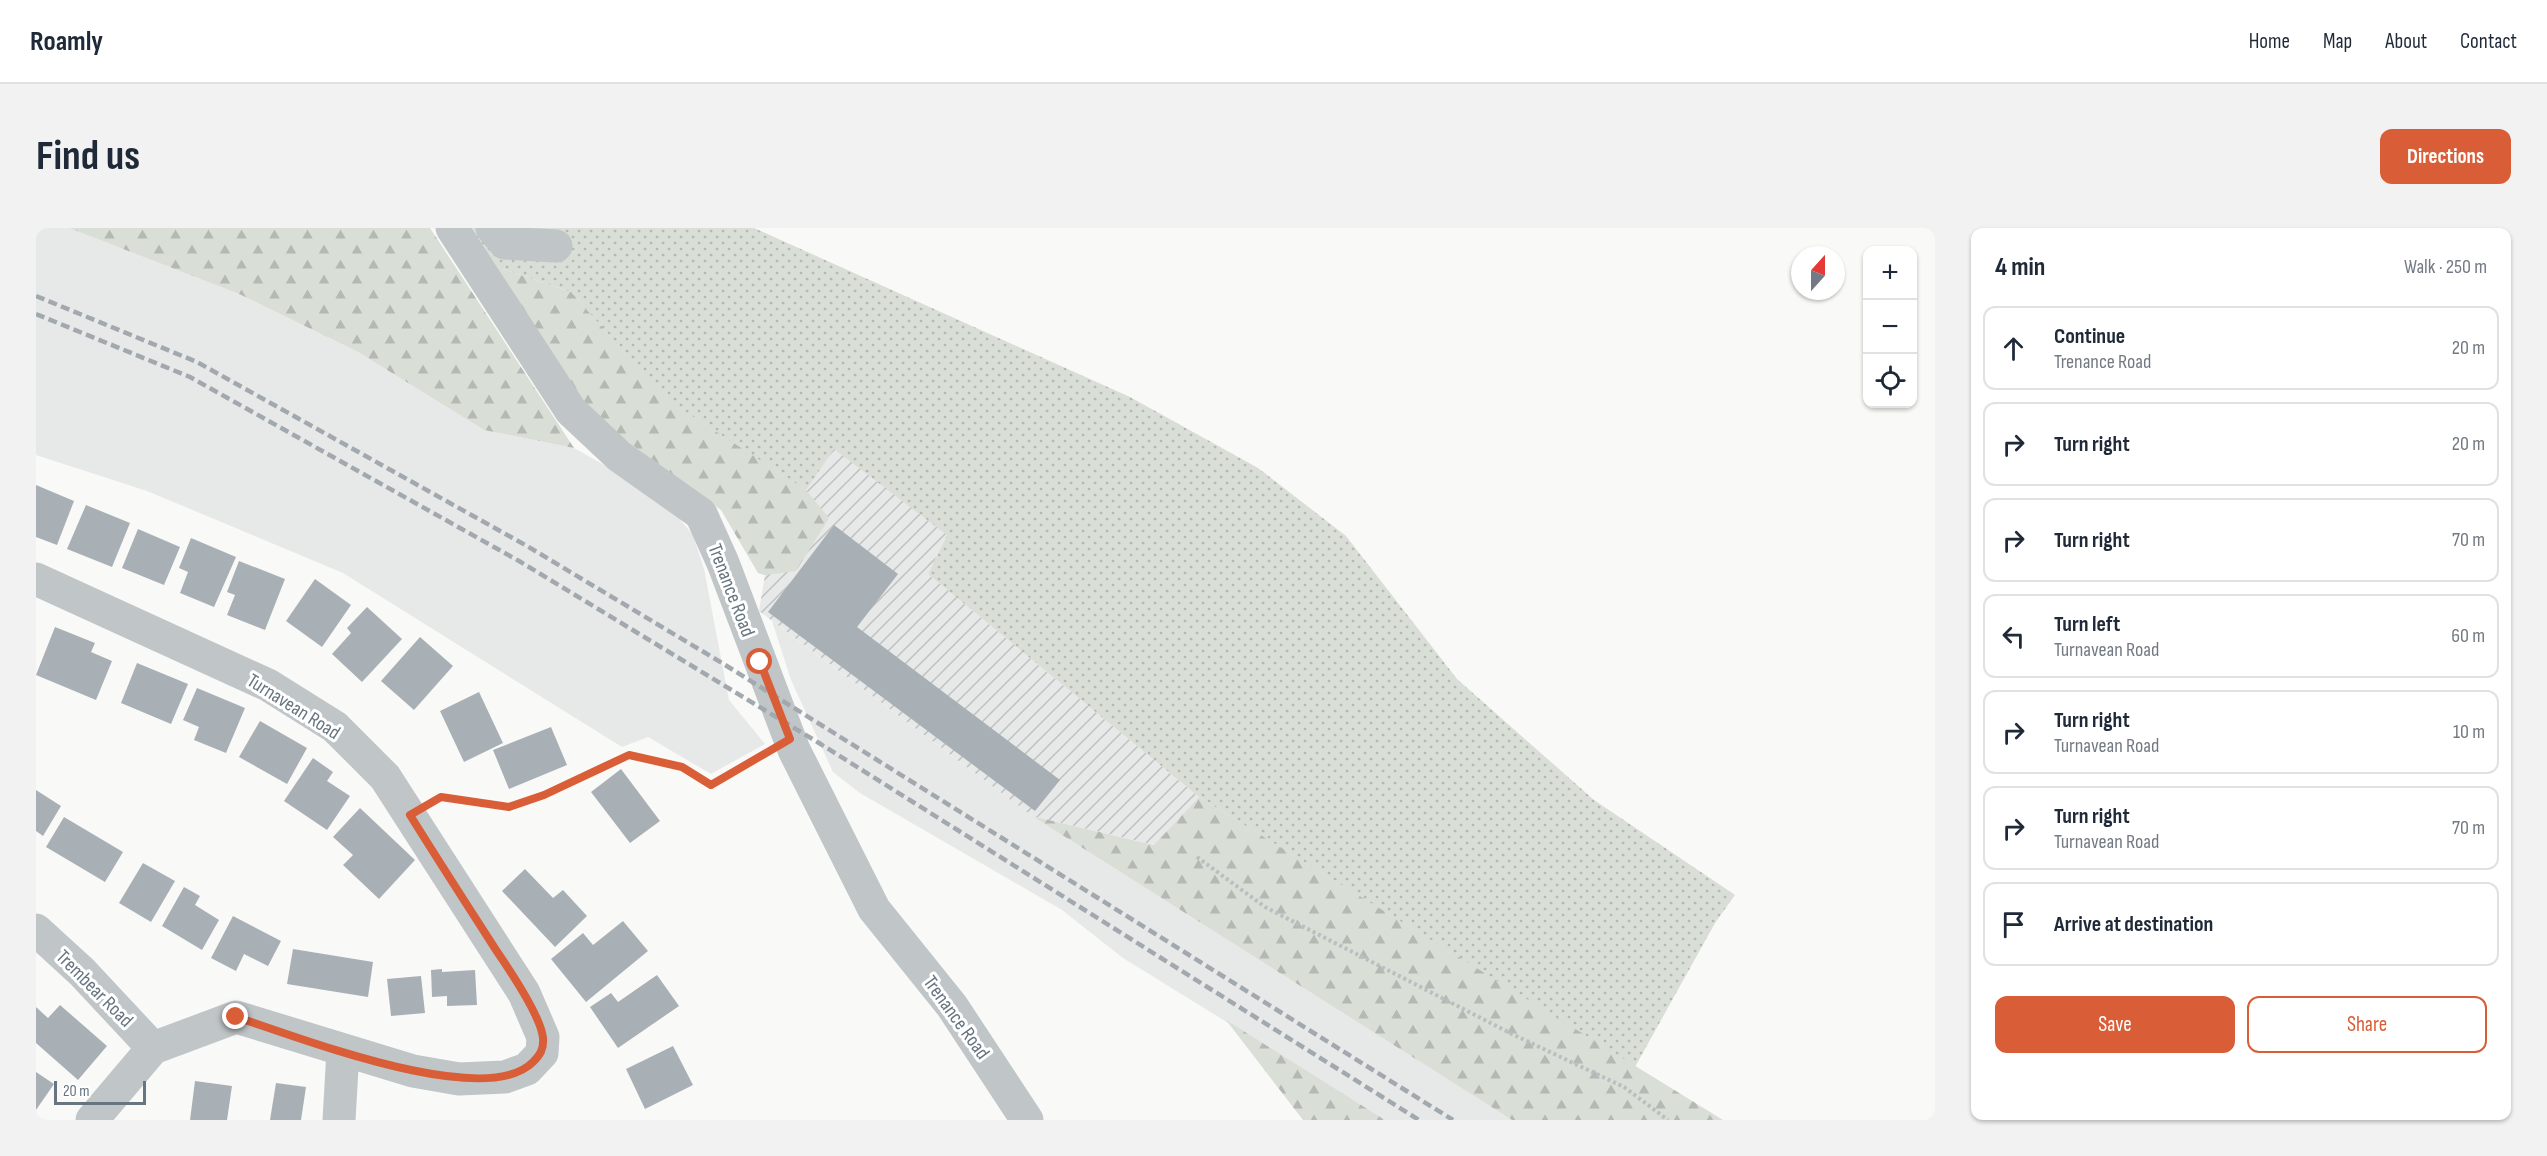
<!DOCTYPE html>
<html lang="en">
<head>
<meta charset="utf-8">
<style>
  :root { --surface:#fff; --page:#f2f2f3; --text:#1f2937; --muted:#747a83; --line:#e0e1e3; --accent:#d95e37 }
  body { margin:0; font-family:"Sofia Sans Condensed",sans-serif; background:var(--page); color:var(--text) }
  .controls { position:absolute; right:18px; top:18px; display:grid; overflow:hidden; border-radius:12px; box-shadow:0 2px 4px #0004 }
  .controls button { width:54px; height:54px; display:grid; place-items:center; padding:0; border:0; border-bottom:2px solid var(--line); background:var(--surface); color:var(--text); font:30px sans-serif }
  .compass { position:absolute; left:1755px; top:18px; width:54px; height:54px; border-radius:50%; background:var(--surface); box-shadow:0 2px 4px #0004; rotate:21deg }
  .scale { position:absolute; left:18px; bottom:15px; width:92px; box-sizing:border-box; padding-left:6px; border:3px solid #667580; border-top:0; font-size:16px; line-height:21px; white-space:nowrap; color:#667580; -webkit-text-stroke:4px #fff; paint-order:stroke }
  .stop { position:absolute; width:18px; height:18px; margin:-14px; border:4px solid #d95e37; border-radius:50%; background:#fff }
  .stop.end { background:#d95e37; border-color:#fff; box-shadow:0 2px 6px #0008 }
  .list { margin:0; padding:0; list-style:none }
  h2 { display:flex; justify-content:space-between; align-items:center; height:78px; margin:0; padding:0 24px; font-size:26px }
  h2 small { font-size:20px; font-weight:400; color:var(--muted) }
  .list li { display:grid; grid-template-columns:39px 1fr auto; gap:18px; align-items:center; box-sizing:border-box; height:84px; margin:0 12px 12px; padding:0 12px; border:2px solid var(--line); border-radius:12px }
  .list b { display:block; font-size:22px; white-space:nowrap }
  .list p { margin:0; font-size:20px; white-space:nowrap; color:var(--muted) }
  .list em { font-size:20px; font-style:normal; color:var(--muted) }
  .actions { display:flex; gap:12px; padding:18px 24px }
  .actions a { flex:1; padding:14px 0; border:2px solid var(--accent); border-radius:12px; text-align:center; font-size:21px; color:var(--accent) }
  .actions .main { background:var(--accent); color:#fff }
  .icon { flex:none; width:33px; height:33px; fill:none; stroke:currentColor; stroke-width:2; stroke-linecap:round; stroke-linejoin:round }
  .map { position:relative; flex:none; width:1899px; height:892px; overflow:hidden; border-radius:12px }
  header { display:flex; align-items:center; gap:36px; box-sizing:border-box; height:84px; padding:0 30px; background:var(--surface); border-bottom:2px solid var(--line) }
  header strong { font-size:28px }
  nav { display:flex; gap:33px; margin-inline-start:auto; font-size:21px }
  .intro { display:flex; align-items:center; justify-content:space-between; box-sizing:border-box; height:144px; padding:0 36px }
  h1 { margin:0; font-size:42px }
  .button { padding:15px 27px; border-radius:12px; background:var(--accent); color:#fff; font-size:21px; font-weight:700 }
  main { display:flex; gap:36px; padding:0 36px }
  aside { flex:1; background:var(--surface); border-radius:12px; box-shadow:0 2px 4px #0004 }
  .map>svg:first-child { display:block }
</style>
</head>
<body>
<header>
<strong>Roamly</strong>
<nav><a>Home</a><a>Map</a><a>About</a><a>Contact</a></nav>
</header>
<div class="intro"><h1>Find us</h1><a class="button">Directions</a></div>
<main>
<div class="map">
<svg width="1899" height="892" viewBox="0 0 1899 892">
  <defs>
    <pattern id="industrial-furrows" width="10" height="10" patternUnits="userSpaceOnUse" patternTransform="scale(1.5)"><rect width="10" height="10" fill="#e7e8e8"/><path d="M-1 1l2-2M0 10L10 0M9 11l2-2" fill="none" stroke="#bfc1c1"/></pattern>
    <pattern id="grass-dots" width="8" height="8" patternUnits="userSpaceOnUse" patternTransform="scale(1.5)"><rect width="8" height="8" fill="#d9ded7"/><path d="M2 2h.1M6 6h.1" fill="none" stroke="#b4b9b4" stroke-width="1.8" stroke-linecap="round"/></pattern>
    <pattern id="forest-firs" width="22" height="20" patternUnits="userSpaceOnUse" patternTransform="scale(1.5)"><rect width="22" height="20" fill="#d9ded7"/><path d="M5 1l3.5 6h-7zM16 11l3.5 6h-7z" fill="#b4b9b4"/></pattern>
  </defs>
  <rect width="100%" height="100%" fill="#f9f9f7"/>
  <path fill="#e7e8e8" d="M0,0H33L203,66L322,124L448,202L538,220L584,246L637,283L657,307L668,341L693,472L729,516L675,546L612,509L586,519L307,345L111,263L0,227Z
    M736,393L996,588L1476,892H1349L1087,730L1026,682L824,565L797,544L755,452Z"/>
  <path fill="url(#industrial-furrows)" d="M556,115L726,176L922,284L892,346L1163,569L1119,617L996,588L723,383L729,347L722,345L720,320Z"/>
  <path fill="url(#grass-dots)" d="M435,0H718L1094,169L1222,240L1310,308L1421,451L1558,572L1699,667L1679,695L1599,839L1163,569L892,346L911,307L798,221L770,262L629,171L535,64L461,39Z"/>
  <path fill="url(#forest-firs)" d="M33,0H394L538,220L448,202L322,124L203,66Z
    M461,39L535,64L630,171L770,262L793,290L760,343L729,347L722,345L685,282L584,208L536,164Z
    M1163,569L1687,892H1476L996,588L1118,617Z
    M1190,792L1349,892H1267Z"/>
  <path fill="#a8b0b6" d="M0,257L38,273L21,317L0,309Z
    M50,277L94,295L76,339L31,321Z
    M798,297L862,346L821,399L1024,552L999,583L732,384Z
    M102,301L144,319L128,357L86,340Z
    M155,310L200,329L178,379L144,365L152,344L143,340Z
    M203,333L249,351L229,402L191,387L199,367L191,364Z
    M279,351L315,377L286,419L250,393Z
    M331,379L366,411L326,454L296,426L315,405L311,400Z
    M19,399L59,415L55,424L76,433L60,472L0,447Z
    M384,409L417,438L378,482L345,453Z
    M101,435L152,456L135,496L85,475Z
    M161,460L209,480L190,525L158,512L163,499L147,492Z
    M443,464L467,515L428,534L404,483Z
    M224,493L271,520L251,556L203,529Z
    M515,499L531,537L473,561L457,522Z
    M277,530L297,544L291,553L314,568L291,602L248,573Z
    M585,541L624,593L594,615L555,564Z
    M0,562L25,578L7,608L0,603Z
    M324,580L379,632L343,671L307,637L317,627L297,609Z
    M28,589L87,624L69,654L10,619Z
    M107,635L139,653L115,694L83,675Z
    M489,641L517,670L527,662L551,688L519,719L466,663Z
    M148,659L164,668L159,677L183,692L166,722L126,698Z
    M197,688L245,713L232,738L208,726L200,743L175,730Z
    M587,693L612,723L550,774L515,731L547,705L557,717Z
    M257,721L337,734L332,769L251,756Z
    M406,741V744L439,742L441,777L411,778V768L396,769L395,742Z
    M621,747L643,778L582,820L554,779L575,765L582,774Z
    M385,748L389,785L355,788L351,751Z
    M24,777L71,818L42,852L0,815V779L12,790Z
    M637,818L657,857L609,881L590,841Z
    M0,844L18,856L0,882Z
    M159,853L196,858L191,892H154Z
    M240,855L270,859L265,892H234Z"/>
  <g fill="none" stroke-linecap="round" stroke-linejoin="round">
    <path stroke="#bbbec0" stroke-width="4" stroke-dasharray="3 3" stroke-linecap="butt" d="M400,572L405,569L473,579L508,567L593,527L646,539L675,557L726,528
      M1161,629L1229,679L1478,807L1588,859L1632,892"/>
    <path stroke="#c0c5c8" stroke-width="33" d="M416,0L535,183L583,228L665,286L687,335L758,522L838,681L916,778L991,892
      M456,0L469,15L520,18
      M0,351L232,457L299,499L349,549L488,765L507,809L506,825L491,841L469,849L423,851L377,843L200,789L117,820L56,892
      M0,702L46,744L117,820
      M303,892L307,823"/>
    <path stroke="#a2a9ae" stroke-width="4.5" stroke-dasharray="9 4.5" stroke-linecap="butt" d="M0,68L161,134L491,318L686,435L1417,892
      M0,86L154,149L483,333L783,515L1383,892"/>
  </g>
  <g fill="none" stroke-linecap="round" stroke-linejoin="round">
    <path stroke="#d95e37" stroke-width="8" d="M200,789C260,808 449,883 497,834C504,827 508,821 507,810C505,788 473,741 460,722C431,677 402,632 374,587L405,569L473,579L508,567L593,527L646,539L675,557L754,511L724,434"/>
  </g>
  <g text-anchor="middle" stroke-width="6" stroke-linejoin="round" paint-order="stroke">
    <g font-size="20" fill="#667580" stroke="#fff">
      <text transform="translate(696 362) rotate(69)" y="7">Trenance Road</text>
      <text transform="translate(258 478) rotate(32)" y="7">Turnavean Road</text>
      <text transform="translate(59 760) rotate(45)" y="7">Trembear Road</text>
      <text transform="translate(921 789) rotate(54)" y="7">Trenance Road</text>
    </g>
  </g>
</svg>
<div class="controls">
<button>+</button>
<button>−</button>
<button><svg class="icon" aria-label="locate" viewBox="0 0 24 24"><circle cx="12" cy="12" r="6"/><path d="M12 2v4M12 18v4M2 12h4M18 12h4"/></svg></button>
</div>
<svg class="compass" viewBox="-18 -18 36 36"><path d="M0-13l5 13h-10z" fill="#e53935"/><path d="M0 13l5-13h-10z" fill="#747a83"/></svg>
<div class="scale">20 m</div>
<div class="stop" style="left:724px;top:434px"></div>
<div class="stop end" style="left:200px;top:789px"></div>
</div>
<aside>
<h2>4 min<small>Walk · 250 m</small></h2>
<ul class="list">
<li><svg class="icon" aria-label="ahead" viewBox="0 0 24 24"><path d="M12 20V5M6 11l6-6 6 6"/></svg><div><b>Continue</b><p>Trenance Road</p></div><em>20 m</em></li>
<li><svg class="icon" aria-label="right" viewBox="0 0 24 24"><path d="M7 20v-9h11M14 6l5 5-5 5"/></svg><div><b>Turn right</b></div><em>20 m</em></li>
<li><svg class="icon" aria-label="right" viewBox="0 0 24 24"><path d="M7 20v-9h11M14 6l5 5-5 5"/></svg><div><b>Turn right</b></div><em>70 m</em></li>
<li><svg class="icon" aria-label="left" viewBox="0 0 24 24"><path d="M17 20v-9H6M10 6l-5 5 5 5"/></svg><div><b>Turn left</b><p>Turnavean Road</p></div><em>60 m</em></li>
<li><svg class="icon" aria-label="right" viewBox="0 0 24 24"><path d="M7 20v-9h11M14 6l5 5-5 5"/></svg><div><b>Turn right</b><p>Turnavean Road</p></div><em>10 m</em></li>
<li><svg class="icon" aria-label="right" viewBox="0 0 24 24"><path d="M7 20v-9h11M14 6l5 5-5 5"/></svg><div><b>Turn right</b><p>Turnavean Road</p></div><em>70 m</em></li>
<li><svg class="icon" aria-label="arrive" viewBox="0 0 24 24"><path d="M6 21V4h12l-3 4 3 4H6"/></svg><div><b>Arrive at destination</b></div></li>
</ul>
<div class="actions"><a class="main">Save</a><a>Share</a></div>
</aside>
</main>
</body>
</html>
